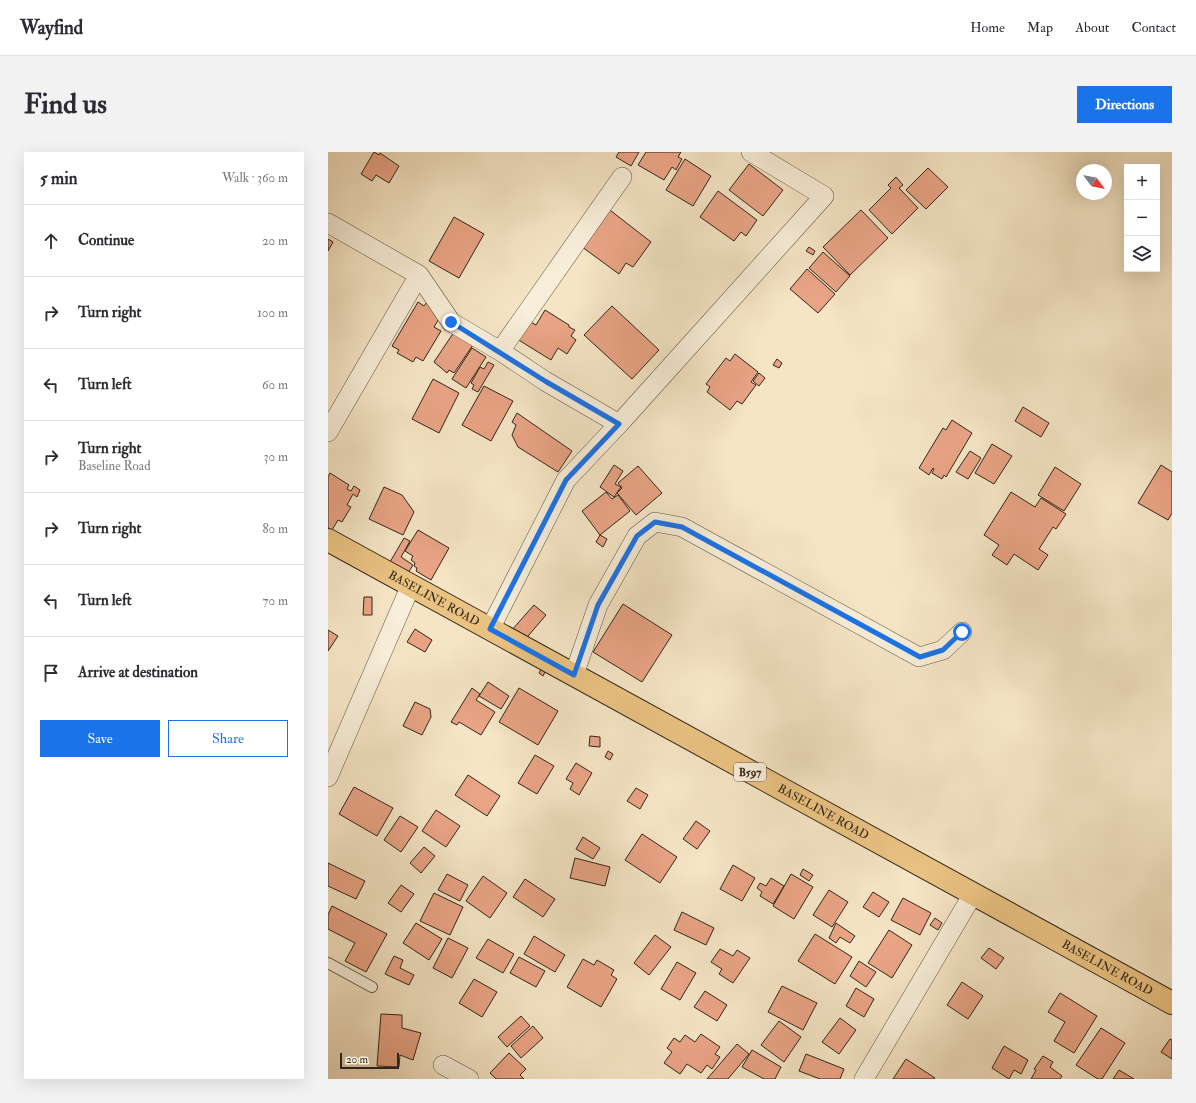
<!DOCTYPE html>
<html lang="en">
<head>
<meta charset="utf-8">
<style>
  :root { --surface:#fff; --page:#f2f2f3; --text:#2b2b33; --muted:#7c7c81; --line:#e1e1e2; --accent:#1a73e8 }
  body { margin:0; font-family:"IM FELL Double Pica",serif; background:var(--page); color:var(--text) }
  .controls { position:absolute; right:12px; top:12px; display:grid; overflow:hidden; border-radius:0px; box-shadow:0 4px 16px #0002 }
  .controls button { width:36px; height:36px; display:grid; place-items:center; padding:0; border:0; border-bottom:1px solid var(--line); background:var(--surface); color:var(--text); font:20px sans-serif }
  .compass { position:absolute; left:748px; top:12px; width:36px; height:36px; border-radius:50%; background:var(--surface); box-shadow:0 4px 16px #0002; rotate:122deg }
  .scale { position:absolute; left:12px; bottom:10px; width:59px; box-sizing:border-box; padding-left:4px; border:2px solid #302619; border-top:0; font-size:11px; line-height:14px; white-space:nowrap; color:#302619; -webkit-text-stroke:3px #f8eed9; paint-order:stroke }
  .stop { position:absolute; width:12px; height:12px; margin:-9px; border:3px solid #1a73e8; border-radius:50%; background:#fff }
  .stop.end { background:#1a73e8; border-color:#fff; box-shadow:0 1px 4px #0008 }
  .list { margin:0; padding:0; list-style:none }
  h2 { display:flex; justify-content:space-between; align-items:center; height:52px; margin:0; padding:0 16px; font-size:17px }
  h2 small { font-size:13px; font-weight:400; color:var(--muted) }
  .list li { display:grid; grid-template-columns:26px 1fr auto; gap:12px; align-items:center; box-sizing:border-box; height:72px; padding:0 16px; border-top:1px solid var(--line) }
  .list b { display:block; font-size:15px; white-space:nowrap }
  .list p { margin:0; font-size:13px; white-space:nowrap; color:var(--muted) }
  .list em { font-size:13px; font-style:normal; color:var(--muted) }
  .actions { display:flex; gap:8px; padding:12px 16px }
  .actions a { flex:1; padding:9px 0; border:1px solid var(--accent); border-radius:0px; text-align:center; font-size:14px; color:var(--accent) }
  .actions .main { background:var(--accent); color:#fff }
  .icon { flex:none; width:22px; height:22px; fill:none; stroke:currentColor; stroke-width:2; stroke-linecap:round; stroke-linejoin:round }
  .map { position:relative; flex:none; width:844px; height:927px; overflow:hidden; border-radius:0px }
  header { display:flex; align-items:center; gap:24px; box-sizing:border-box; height:56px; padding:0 20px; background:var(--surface); border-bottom:1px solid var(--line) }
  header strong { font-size:19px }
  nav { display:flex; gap:22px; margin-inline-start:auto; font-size:14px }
  .intro { display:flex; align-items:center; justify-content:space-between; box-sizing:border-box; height:96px; padding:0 24px }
  h1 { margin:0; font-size:28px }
  .button { padding:10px 18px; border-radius:0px; background:var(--accent); color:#fff; font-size:14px; font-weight:700 }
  main { display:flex; gap:24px; padding:0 24px }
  aside { flex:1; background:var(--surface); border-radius:0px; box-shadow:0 4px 16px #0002 }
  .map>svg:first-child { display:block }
</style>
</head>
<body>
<header>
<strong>Wayfind</strong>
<nav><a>Home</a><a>Map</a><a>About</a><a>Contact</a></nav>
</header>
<div class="intro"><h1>Find us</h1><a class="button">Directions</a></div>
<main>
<aside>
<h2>5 min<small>Walk · 360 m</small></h2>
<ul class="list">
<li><svg class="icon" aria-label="ahead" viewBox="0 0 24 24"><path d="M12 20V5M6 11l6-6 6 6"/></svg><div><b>Continue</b></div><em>20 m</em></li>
<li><svg class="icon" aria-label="right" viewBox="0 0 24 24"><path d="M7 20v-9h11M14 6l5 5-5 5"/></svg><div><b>Turn right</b></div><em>100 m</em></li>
<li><svg class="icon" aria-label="left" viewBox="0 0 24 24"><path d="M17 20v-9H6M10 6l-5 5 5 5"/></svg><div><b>Turn left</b></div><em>60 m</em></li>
<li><svg class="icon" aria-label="right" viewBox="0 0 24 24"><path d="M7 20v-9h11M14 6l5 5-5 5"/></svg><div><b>Turn right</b><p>Baseline Road</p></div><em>30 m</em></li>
<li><svg class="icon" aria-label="right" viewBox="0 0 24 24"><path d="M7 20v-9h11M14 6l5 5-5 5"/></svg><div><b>Turn right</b></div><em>80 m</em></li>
<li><svg class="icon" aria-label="left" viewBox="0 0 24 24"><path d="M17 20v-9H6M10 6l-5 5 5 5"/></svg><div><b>Turn left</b></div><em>70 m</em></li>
<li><svg class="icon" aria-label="arrive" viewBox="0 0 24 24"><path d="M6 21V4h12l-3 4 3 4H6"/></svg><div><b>Arrive at destination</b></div></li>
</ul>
<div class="actions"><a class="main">Save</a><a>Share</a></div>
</aside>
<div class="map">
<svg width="844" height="927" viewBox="0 0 844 927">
  <rect width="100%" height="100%" fill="#f5e5c5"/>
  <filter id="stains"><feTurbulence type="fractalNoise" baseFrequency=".005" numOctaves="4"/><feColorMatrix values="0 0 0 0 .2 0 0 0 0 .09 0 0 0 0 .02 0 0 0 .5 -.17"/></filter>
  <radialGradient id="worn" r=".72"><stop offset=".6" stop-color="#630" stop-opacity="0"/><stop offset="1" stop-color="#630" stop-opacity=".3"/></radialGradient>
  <path fill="#e9a485" stroke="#302619" d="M46,0L51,3L52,1L71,14L61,31L48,23L44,29L33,22Z
    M291,0H311L303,14L288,5Z
    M318,0H353L350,5L354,7L348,18L344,15L336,28L310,13Z
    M357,7L383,24L365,54L338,38Z
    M421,12L455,38L435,64L401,38Z
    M600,16L620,35L598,57L578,38Z
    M568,25L575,33L571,36L590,56L564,82L541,58L563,36L560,33Z
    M390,39L429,68L418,84L413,80L406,89L372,65Z
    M278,55L323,90L305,115L298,111L291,122L250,92Z
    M533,58L560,86L522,123L495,95Z
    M126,65L156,82L131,126L101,109Z
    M0,87L5,90L0,99Z
    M481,95L487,99L485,103L478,99Z
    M495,100L522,124L508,140L481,116Z
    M479,117L507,142L490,161L462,137Z
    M90,150L96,154L99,150L115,160L106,175L113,179L95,209L88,205L85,210L69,201L71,198L64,194Z
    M284,154L331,198L304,227L256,183Z
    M217,158L241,173V175L247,178L243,184L248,188L239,202L230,196L223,208L189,187L201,169L208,173Z
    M126,180L145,193L126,221L121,218L119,221L106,210Z
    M144,196L158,205L138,236L124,227Z
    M407,202L430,220L423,230L428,233L414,252L409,249L402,258L379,240L382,235L378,232L398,206L402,209Z
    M449,207L454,211L451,216L445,213Z
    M160,210L166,213L150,240L144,237L146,233L143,231L152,215L156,217Z
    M431,221L437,226L431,234L425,229Z
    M105,227L131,241L111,281L84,267Z
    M156,234L185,249L163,289L134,273Z
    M695,255L721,271L713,285L687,269Z
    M189,261L244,299L230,320L190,295L184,283L188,273L184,270Z
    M624,268L644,281L618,325L616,323L614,327L604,321L606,317L605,316L601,323L591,316L615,276L618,278Z
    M664,292L684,304L666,332L647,321Z
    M642,299L653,306L640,327L628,320Z
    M286,313L295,319L287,332L293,335L286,345L272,335Z
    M833,313L844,320V361L840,368L810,351Z
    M310,314L334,341L308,363L289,341L294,336L290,331Z
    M727,315L753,332L736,359L710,343Z
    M2,321L21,333L19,337L23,339L26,334L32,338L29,345L25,342L19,353L23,355L14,370L10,368L4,378L0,376V325Z
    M56,335L74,343L86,360L75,383L41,367Z
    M278,340L284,347L290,343L302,359L272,383L254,359Z
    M683,340L707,355L713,346L738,362L728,377L725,375L711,397L720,403L710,418L686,402L679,413L664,403L671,393L656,383Z
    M90,378L121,396L103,428L88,419L89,416L86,414L87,411L83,408L85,404L77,399Z
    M272,383L279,387L275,395L268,390Z
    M76,386L82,389L73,405L85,413L80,421L62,410Z
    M36,445H44V463H35Z
    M295,452L344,483L314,530L265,500Z
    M206,453L218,463L195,490L183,479Z
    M87,477L104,488L97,500L79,490Z
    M0,478L10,484L0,499Z
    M214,515L218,518L215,524L211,521Z
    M160,530L181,544L173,557L151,544Z
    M144,536L152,542L148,548L167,560L153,583L131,570L129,573L123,570Z
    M191,536L230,559L210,593L171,570Z
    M87,550L102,557L103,565L94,583L75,574Z
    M262,584L272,585V595L261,594Z
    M280,599L285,602L282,608L277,605Z
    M207,603L226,614L209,642L190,631Z
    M248,611L264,621L251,643L242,637L245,631L238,627Z
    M140,623L172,644L159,664L127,643Z
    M26,635L65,656L49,684L11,662Z
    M308,636L320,643L312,657L299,649Z
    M108,658L132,674L118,695L94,679Z
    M72,664L90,675L73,700L56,688Z
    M368,669L382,679L369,697L355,687Z
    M314,682L349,705L332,731L297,708Z
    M255,685L272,696L265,707L248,697Z
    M96,695L107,704L93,721L82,711Z
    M247,706L282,715L277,734L242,726Z
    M0,711L37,729L28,747L0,734Z
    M405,713L427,726L414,749L392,737Z
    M475,717L485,723L481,729L472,723Z
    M119,722L140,733L132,749L110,738Z
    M463,722L485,735L466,767L445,754Z
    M155,724L179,741L162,766L138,749Z
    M443,726L456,734L445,752L432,744L434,740L429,736L432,731L438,734Z
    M197,727L227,747L215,765L185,745Z
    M73,733L86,742L73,760L60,751Z
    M501,738L520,750L504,775L485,763Z
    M545,740L561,750L551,765L535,755Z
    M106,741L135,755L122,783L92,769Z
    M575,746L603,761L592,783L563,768Z
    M4,754L59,782L38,820L17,809L27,791L0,777V763Z
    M354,760L386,776L378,793L346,778Z
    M607,766L614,771L610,778L602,773Z
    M88,771L114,787L101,808L75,791Z
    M508,771L527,784L522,791L512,785L508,791L501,786Z
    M561,778L584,793L564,826L540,811Z
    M487,782L524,805L507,832L470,809Z
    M327,783L343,795L321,823L306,811Z
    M206,784L237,803L227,820L196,802Z
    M120,786L140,796L124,826L105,816Z
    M160,787L186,802L175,821L148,806Z
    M661,796L676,806L668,817L653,806Z
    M392,797L405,804L409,798L422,806L405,831L391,822L394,817L383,810Z
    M66,804L75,808L72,816L86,823L81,833L57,822Z
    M191,805L217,819L208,835L182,821Z
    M255,807L266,813L269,808L286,818L283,823L289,827L273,855L239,835Z
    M531,809L548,820L538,835L522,824Z
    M349,810L368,821L352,848L333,837Z
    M146,827L169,840L154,865L131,851Z
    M634,830L655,844L640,867L619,853Z
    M454,834L489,851L475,878L440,860Z
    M528,836L546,847L536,865L518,854Z
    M377,839L399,853L389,869L366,855Z
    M732,841L769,864L746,901L726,889L737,870L720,860Z
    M53,862L74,863V876L93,881L85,908L72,903L71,915L49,914Z
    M193,864L202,874L179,895L170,885Z
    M512,866L528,878L511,902L494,890Z
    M451,869L473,885L456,910L433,893Z
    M205,874L215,886L193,906L183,894Z
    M773,876L797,891L774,927H770L748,913Z
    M373,882L392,895L387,902L392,905L384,917L379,913L373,921L359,912L352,922L336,911L344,900L339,896L346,886L352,890L357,883L367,890Z
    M842,887L844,888V907L833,900Z
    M409,892L421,902L400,927H379Z
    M676,894L700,908L693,922L686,918L681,927L664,916Z
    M424,898L453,915L447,927H436L414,915Z
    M181,901L198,917L192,923L196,927H168L162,921Z
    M478,902L516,917L512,927H492L471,919Z
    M715,904L725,910L722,915L734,924L732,927H703L708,918L706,917Z
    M578,907L607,926L606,927H565Z
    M791,918L806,927H785Z"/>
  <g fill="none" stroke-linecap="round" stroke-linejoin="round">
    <g stroke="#615644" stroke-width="12">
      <path id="service" d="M0,811L44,835"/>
    </g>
    <g stroke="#615644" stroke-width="20">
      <path id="minor" d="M0,71L91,123L0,280
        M91,123L123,170L172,199
        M291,272L217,229L172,199L294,25
        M162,477L238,328L291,272L496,44L423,0
        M246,523L270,453L309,384L327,370L354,375L591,505L615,498L634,480
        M0,625L83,433
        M115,913L141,927
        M536,927L645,742"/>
    </g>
    <g stroke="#302619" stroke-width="24">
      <g id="primary">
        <path id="s1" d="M0,388L844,851"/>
      </g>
    </g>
    <use href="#service" stroke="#f8eed9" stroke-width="10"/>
    <use href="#minor" stroke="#f8eed9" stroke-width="19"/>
    <use href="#primary" stroke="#eac282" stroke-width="22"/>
  </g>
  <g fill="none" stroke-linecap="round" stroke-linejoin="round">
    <path stroke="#1a73e8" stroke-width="5" d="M123,170L217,229L291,272L238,328L162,477L246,523L270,453L309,384L327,370L354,375L592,505L615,498L634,480"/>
  </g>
  <g text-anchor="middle" stroke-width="3" stroke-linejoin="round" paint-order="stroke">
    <rect fill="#f8eed9" stroke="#6c6253" stroke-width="1" x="406" y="611" width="32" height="18" rx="3"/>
    <g font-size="11" font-weight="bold" fill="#302619">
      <text x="422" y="624">B597</text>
    </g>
    <g font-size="12" fill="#302619" stroke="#f8eed9">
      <text dy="4" stroke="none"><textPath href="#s1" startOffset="121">BASELINE ROAD</textPath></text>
      <text dy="4" stroke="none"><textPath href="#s1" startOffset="565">BASELINE ROAD</textPath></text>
      <text dy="4" stroke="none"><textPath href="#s1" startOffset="889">BASELINE ROAD</textPath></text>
    </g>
  </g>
  <rect width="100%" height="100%" filter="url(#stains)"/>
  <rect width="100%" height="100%" fill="url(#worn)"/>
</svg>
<div class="controls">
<button>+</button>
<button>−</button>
<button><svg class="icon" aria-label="layers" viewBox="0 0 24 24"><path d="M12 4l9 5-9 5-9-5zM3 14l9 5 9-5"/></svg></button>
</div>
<svg class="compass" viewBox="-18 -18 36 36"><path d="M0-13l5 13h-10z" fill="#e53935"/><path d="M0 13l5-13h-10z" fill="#7c7c81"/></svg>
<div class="scale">20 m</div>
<div class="stop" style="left:634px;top:480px"></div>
<div class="stop end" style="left:123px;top:170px"></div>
</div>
</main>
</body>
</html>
